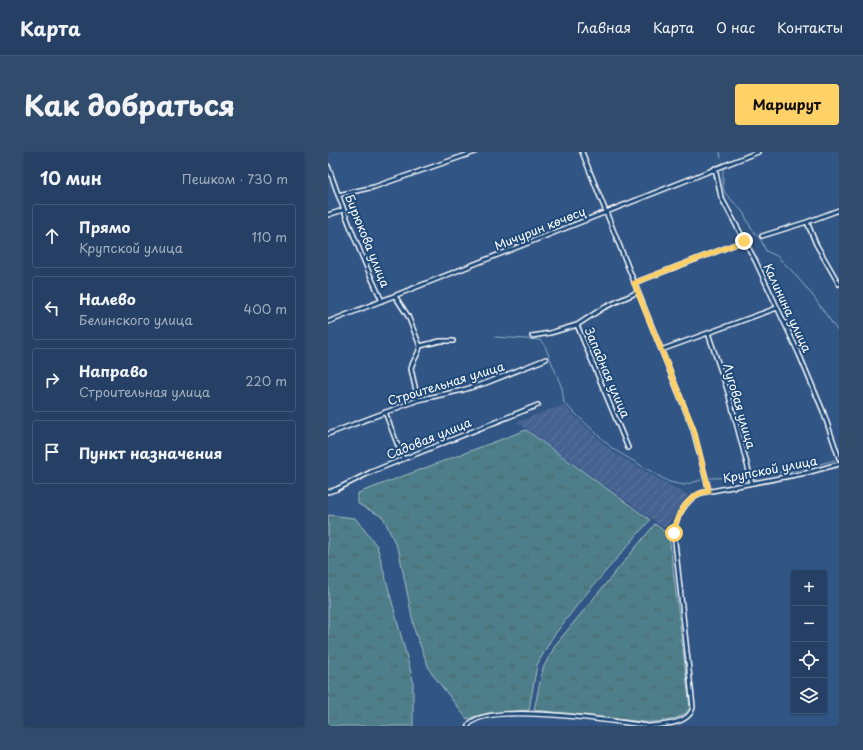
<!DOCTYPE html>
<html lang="ru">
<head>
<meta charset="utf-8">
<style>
  :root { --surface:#254064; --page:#314b6d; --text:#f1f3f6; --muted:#a3afbf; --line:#425978; --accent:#ffd166 }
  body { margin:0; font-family:"Playpen Sans",sans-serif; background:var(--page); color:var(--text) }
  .controls { position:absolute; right:12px; bottom:12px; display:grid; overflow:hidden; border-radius:4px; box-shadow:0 1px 3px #0004 }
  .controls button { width:36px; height:36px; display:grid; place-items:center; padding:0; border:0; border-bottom:1px solid var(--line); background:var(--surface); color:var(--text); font:20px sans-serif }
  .stop { position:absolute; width:12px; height:12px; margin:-9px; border:3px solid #ffd166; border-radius:50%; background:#fff }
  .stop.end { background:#ffd166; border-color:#fff; box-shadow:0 1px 4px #0008 }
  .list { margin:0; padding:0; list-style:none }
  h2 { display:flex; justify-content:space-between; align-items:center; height:52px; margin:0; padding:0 16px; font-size:17px }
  h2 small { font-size:13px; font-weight:400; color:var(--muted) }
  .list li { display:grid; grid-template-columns:26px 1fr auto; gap:12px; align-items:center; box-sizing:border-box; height:64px; margin:0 8px 8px; padding:0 8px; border:1px solid var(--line); border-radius:4px }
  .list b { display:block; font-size:15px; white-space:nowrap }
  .list p { margin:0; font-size:13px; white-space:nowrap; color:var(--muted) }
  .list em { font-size:13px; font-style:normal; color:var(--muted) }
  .icon { flex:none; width:22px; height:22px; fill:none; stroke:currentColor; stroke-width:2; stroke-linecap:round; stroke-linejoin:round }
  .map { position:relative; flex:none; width:511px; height:574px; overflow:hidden; border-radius:4px }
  header { display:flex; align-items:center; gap:24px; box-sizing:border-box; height:56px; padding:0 20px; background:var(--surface); border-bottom:1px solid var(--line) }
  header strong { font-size:19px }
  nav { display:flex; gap:22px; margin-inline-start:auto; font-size:14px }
  .intro { display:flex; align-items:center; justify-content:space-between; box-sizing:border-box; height:96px; padding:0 24px }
  h1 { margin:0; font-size:28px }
  .button { padding:10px 18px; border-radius:4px; background:var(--accent); color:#111; font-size:14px; font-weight:700 }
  main { display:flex; gap:24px; padding:0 24px }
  aside { flex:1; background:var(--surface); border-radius:4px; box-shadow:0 1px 3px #0004 }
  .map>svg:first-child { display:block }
</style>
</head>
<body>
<header>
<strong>Карта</strong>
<nav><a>Главная</a><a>Карта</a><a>О нас</a><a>Контакты</a></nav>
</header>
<div class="intro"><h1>Как добраться</h1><a class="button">Маршрут</a></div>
<main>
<aside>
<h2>10 мин<small>Пешком · 730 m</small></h2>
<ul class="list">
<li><svg class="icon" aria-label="ahead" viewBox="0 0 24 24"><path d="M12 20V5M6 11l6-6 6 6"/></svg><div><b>Прямо</b><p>Крупской улица</p></div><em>110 m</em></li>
<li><svg class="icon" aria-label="left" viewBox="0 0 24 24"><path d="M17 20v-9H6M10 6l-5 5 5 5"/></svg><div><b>Налево</b><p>Белинского улица</p></div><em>400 m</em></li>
<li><svg class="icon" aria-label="right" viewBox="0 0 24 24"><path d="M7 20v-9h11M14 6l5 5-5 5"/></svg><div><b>Направо</b><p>Строительная улица</p></div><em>220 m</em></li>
<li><svg class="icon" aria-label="arrive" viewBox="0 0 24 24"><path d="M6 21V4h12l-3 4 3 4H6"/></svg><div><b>Пункт назначения</b></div></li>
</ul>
</aside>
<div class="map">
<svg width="511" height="574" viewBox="0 0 511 574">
  <defs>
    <pattern id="industrial-furrows" width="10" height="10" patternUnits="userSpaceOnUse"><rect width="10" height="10" fill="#446290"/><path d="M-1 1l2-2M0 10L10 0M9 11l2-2" fill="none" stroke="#607aa1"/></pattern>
    <pattern id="grass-tufts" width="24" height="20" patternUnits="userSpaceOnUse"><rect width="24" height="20" fill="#4e7e89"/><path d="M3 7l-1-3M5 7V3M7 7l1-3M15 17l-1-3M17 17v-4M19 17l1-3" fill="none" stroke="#4d656a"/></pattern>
  </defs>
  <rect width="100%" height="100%" fill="#315585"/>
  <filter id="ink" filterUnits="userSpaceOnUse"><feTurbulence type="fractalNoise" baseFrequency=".025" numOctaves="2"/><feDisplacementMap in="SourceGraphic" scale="8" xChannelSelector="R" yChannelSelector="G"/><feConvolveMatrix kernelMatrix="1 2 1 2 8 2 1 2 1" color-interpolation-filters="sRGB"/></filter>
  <g filter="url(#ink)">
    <path fill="url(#industrial-furrows)" d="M235,253L286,301L361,344L336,376L189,270Z"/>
    <path fill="url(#grass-tufts)" stroke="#a6bec4" d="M198,278L322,368L253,448L224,486L209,513L201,558L152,563L139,567L102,519L87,480L71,400L55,365L30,352V341Z
      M0,363L27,366L49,394L85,528V574H0Z
      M327,372L341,383L362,556C352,570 331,570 315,570L206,558L215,516L228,492Z"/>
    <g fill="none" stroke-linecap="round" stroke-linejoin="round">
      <path stroke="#90aec8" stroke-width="1" d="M392,0L393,6
        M395,17V35L397,41L415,60L423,76L433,88L438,99L449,104L464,119L485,144L511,181
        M167,185L212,188L217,194L234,236L236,251L285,297L341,330L356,333L373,328
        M425,323L465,319L507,308
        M382,326L418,325"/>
      <g stroke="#fff" stroke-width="6">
        <path id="street" d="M254,0L365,277L381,339
          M0,14C16,60 33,105 54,149
          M387,16L393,45L427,108L471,202L495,259L511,306
          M10,43L46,35L147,0
          M0,63L15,58
          M479,70L488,92L511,132
          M434,84L479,70L511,58
          M306,131L416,89
          M67,144L80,164L92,194C91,203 84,209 83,217L90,248
          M0,170L430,0
          M380,181L400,240L424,331
          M204,184L222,181L249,173
          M92,194L112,189H125
          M333,198L449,156
          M57,260L75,307
          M0,282L90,248L135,238L158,231L218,207
          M300,296L249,173L275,156L310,140
          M0,340L9,337L43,320L210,253
          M140,574C154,548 291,570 321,574C334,573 362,572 365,555L346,381C347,365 359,347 373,341L478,321L511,312"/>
      </g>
      <use href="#street" stroke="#1f4a7a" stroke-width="3"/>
    </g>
  </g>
  <g fill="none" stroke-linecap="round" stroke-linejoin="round" filter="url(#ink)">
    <path stroke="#ffd166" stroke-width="5" d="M346,381C347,369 354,355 363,347C368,342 375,340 381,339L366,278L306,131L416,89"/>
  </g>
  <g text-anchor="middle" stroke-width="4" stroke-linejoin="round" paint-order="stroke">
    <g font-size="12" fill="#fff" stroke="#1f4a7a">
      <text transform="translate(212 77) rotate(-22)" y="4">Мичурин көчөсү</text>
      <text transform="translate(39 89) rotate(68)" y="4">Бирюкова улица</text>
      <text transform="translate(459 156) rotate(65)" y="4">Калинина улица</text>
      <text transform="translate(279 221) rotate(67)" y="4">Западная улица</text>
      <text transform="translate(118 232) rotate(-17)" y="4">Строительная улица</text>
      <text transform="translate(411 254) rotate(74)" y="4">Луговая улица</text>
      <text transform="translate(101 287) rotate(-22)" y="4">Садовая улица</text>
      <text transform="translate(442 318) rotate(-11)" y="4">Крупской улица</text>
    </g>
  </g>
</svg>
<div class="controls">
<button>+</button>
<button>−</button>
<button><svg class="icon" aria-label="locate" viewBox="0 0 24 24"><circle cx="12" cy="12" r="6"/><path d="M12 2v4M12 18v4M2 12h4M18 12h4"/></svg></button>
<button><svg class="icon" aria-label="layers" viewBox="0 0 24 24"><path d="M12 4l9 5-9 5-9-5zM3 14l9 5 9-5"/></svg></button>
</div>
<div class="stop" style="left:346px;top:381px"></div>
<div class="stop end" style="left:416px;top:89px"></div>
</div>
</main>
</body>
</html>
